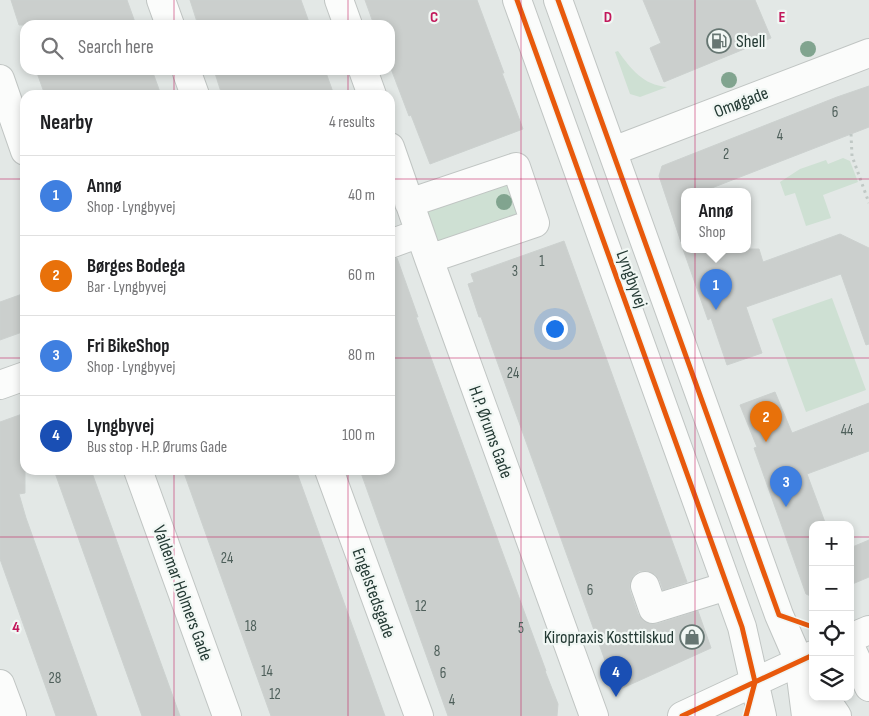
<!DOCTYPE html>
<html lang="en">
<head>
<meta charset="utf-8">
<style>
  :root { --surface:#fff; --page:#f2f2f2; --text:#202124; --muted:#757577; --line:#e0e0e0; --accent:#b45309 }
  body { margin:0; font-family:"Sofia Sans Condensed",sans-serif; background:var(--page); color:var(--text) }
  .controls { position:absolute; right:15px; bottom:15px; display:grid; overflow:hidden; border-radius:10px; box-shadow:0 2px 8px #0003 }
  .controls button { width:45px; height:45px; display:grid; place-items:center; padding:0; border:0; border-bottom:1px solid var(--line); background:var(--surface); color:var(--text); font:25px sans-serif }
  .you { position:absolute; left:554px; top:328px; width:18px; height:18px; margin:-12px; border:4px solid #fff; border-radius:50%; background:#1a73e8; box-shadow:0 0 0 8px #1a73e833 }
  .badge { display:grid; place-items:center; width:32px; height:32px; border-radius:50%; background:var(--accent); color:#fff; font-size:16px; font-weight:700 }
  .pin { position:absolute; translate:-50% -41px; filter:drop-shadow(0 1px 2px #0008) }
  .pin::after { content:''; position:absolute; top:26px; width:18px; height:15px; background:inherit; clip-path:polygon(0 0,100% 0,50% 100%) }
  .popup { position:absolute; left:681px; top:188px; width:70px; height:65px; box-sizing:border-box; display:grid; place-content:center; border-radius:10px; background:var(--surface); filter:drop-shadow(0 1px 4px #0005); font-size:16px; white-space:nowrap; color:var(--muted) }
  .popup b { font-size:19px; color:var(--text) }
  .popup::after { content:''; position:absolute; left:50%; top:100%; margin-left:-10px; border:10px solid transparent; border-top-color:var(--surface) }
  .list { margin:0; padding:0; list-style:none }
  h2 { display:flex; justify-content:space-between; align-items:center; height:65px; margin:0; padding:0 20px; font-size:21px }
  h2 small { font-size:16px; font-weight:400; color:var(--muted) }
  .list li { display:grid; grid-template-columns:32px 1fr auto; gap:15px; align-items:center; box-sizing:border-box; height:80px; padding:0 20px; border-top:1px solid var(--line) }
  .list b { display:block; font-size:19px; white-space:nowrap }
  .list p { margin:0; font-size:16px; white-space:nowrap; color:var(--muted) }
  .list em { font-size:16px; font-style:normal; color:var(--muted) }
  .icon { flex:none; width:28px; height:28px; fill:none; stroke:currentColor; stroke-width:2; stroke-linecap:round; stroke-linejoin:round }
  .map { position:relative; flex:none; width:869px; height:716px; overflow:hidden }
  .search { position:absolute; background:var(--surface); box-shadow:0 2px 8px #0003; left:20px; top:20px; width:375px; height:55px; display:flex; align-items:center; gap:12px; box-sizing:border-box; padding:0 18px; border-radius:15px; color:var(--muted); font-size:19px }
  .panel { position:absolute; background:var(--surface); box-shadow:0 2px 8px #0003; left:20px; top:90px; width:375px; height:385px; border-radius:15px }
  .map>svg:first-child { display:block }
</style>
</head>
<body>
<div class="map">
<svg width="869" height="716" viewBox="0 0 869 716">
  <rect width="100%" height="100%" fill="#e3e8e6"/>
  <path fill="#cee0d3" d="M618,51C631,69 643,85 667,87L640,97L630,94L615,52Z
    M843,158L850,161L858,182L823,195L831,218L806,226L795,193L785,196L780,182L800,169L826,160L828,164Z
    M511,174L528,222L436,253L420,205Z
    M832,298L866,390L806,412L772,319Z"/>
  <path fill="#cbcfcd" stroke="#ccd1cf" d="M11,0H127L136,25H19Z
    M190,0H301L310,25H198Z
    M365,0H477L504,73H502L523,129L430,164L411,115L409,116L390,66V25H374Z
    M643,0H755L771,38L664,82L650,48L661,43Z
    M36,70H152L161,95H45Z
    M214,70H325L334,95H222Z
    M869,86V127L704,191H685V242H681L659,176L662,166L837,97Z
    M840,234L869,248V344L866,345L841,274L746,307L762,353L727,365L711,318L708,320L683,249H759L763,262Z
    M564,241L687,582L663,590L660,581L655,574L647,571H639L633,576L630,584V591L638,614L643,621L650,624H657L698,611L711,648L616,691L481,317H479L468,284L474,282L471,274Z
    M397,258L418,317H416L546,671H545L558,704L557,716H448L360,470H390V259Z
    M25,293V331L0,340V302Z
    M775,392L792,433L869,403V451L807,474L826,525H813V597L806,594L754,448L757,447L740,405Z
    M25,413V493L19,494L26,518L97,716H56L0,559V422Z
    M54,470H91L180,716H142Z
    M183,470H296L385,716H271Z
    M869,540V577L850,585V548Z"/>
  <g fill="none" stroke-linecap="round" stroke-linejoin="round">
    <g stroke="#c0c5c3" stroke-width="30">
      <path id="minor" d="M161,0L170,25
        M339,0L348,25
        M517,0L742,627L762,716
        M558,0L779,615L799,661L813,681
        M186,70L195,95
        M363,70L372,95
        M0,79L25,151
        M390,147L429,259L594,716
        M613,151L869,53
        M409,203L516,167L535,223L429,259
        M390,244L420,233
        M0,385L25,376
        M138,470L227,716
        M329,470L419,716
        M645,586L653,609L727,586
        M850,638L869,630
        M850,646L869,687
        M799,661L806,716
        M0,684L12,716
        M824,697L837,716
        M682,716L813,655"/>
    </g>
    <path stroke="#c0c8c5" stroke-width="3" stroke-dasharray="2.5 4" stroke-linecap="butt" d="M851,134L852,156L869,203"/>
    <use href="#minor" stroke="#fbfcfb" stroke-width="28"/>
    <g stroke="#f1f7f4" stroke-width="8">
      <path id="cycleway" d="M517,0L742,627L755,682L746,716
        M558,0L779,615L813,627
        M682,716L813,655"/>
    </g>
    <use href="#cycleway" stroke="#e8590c" stroke-width="5"/>
  </g>
  <g fill="#81a48f">
    <circle cx="808" cy="49" r="8"/>
    <circle cx="729" cy="80" r="8"/>
    <circle cx="504" cy="202" r="8"/>
  </g>
  <path fill="none" stroke="#c2185b" stroke-width="1" stroke-opacity="0.55" d="M174,0V25M348,0V25M521,0V716M695,0V716M174,70V95M348,70V95M0,179H25M390,179H869M0,358H25M390,358H869M174,470V716M348,470V716M0,537H813M850,537H869"/>
  <defs>
    <g id="fuel-ring" transform="scale(1.25)"><circle r="9.5" fill="#f1f7f4" stroke="#667672" stroke-width="1.5"/><path d="M-5.5-6h7V0h2V4h1.3V-2.5L3-4.5l.8-.8L6-3V5H2.5V1h-1V6h-7ZM-4.2-4.7v3.2H.2V-4.7Z" fill="#667672"/></g>
    <g id="shop-ring" transform="scale(1.25)"><circle r="9.5" fill="#f1f7f4" stroke="#667672" stroke-width="1.5"/><path d="M-5-2.5h2.3a2.7 3.5 0 0 1 5.4 0H5L5.5 6h-11ZM-1.5-2.5h3a1.5 2.3 0 0 0-3 0Z" fill="#667672"/></g>
  </defs>
  <g fill-rule="evenodd">
    <use href="#fuel-ring" x="719" y="41"/>
    <use href="#shop-ring" x="692" y="637"/>
  </g>
  <g text-anchor="middle" stroke-width="4.5" stroke-linejoin="round" paint-order="stroke">
    <g font-size="15" fill="#4e5f5a">
      <text x="835" y="117">6</text>
      <text x="780" y="140">4</text>
      <text x="726" y="159">2</text>
      <text x="542" y="266">1</text>
      <text x="515" y="276">3</text>
      <text x="513" y="378">24</text>
      <text x="847" y="435">44</text>
      <text x="227" y="563">24</text>
      <text x="590" y="595">6</text>
      <text x="421" y="611">12</text>
      <text x="251" y="631">18</text>
      <text x="521" y="633">5</text>
      <text x="437" y="656">8</text>
      <text x="267" y="676">14</text>
      <text x="443" y="678">6</text>
      <text x="55" y="683">28</text>
      <text x="275" y="699">12</text>
      <text x="452" y="705">4</text>
    </g>
    <g font-size="18" fill="#233933" stroke="#f1f7f4" text-anchor="start">
      <text x="736" y="47">Shell</text>
      <text x="674" y="643" text-anchor="end">Kiropraxis Kosttilskud</text>
    </g>
    <g font-size="18" fill="#233933" stroke="#f1f7f4">
      <text transform="translate(741 102) rotate(-21)" y="6">Omøgade</text>
      <text transform="translate(632 279) rotate(70)" y="6">Lyngbyvej</text>
      <text transform="translate(491 432) rotate(70)" y="6">H.P. Ørums Gade</text>
      <text transform="translate(183 593) rotate(70)" y="6">Valdemar Holmers Gade</text>
      <text transform="translate(374 593) rotate(70)" y="6">Engelstedsgade</text>
    </g>
  </g>
  <g font-size="16" text-anchor="middle" font-weight="bold" fill="#c2185b" stroke="#f1f7f4" stroke-width="4.5" stroke-linejoin="round" paint-order="stroke">
    <text x="434" y="22">C</text>
    <text x="608" y="22">D</text>
    <text x="782" y="22">E</text>
    <text x="16" y="632">4</text>
  </g>
</svg>
<div class="controls">
<button>+</button>
<button>−</button>
<button><svg class="icon" aria-label="locate" viewBox="0 0 24 24"><circle cx="12" cy="12" r="6"/><path d="M12 2v4M12 18v4M2 12h4M18 12h4"/></svg></button>
<button><svg class="icon" aria-label="layers" viewBox="0 0 24 24"><path d="M12 4l9 5-9 5-9-5zM3 14l9 5 9-5"/></svg></button>
</div>
<div class="you"></div>
<div class="pin badge" style="left:716px;top:310px;background:#3f7fe0">1</div>
<div class="popup"><b>Annø</b>Shop</div>
<div class="pin badge" style="left:766px;top:442px;background:#e8710a">2</div>
<div class="pin badge" style="left:786px;top:507px;background:#3f7fe0">3</div>
<div class="pin badge" style="left:616px;top:697px;background:#1a4fb4">4</div>
<div class="search"><svg class="icon" aria-label="search" viewBox="0 0 24 24"><circle cx="10" cy="10" r="6"/><path d="M15 15l6 6"/></svg>Search here</div>
<section class="panel">
<h2>Nearby<small>4 results</small></h2>
<ul class="list">
<li><span class="badge" style="background:#3f7fe0">1</span><div><b>Annø</b><p>Shop · Lyngbyvej</p></div><em>40 m</em></li>
<li><span class="badge" style="background:#e8710a">2</span><div><b>Børges Bodega</b><p>Bar · Lyngbyvej</p></div><em>60 m</em></li>
<li><span class="badge" style="background:#3f7fe0">3</span><div><b>Fri BikeShop</b><p>Shop · Lyngbyvej</p></div><em>80 m</em></li>
<li><span class="badge" style="background:#1a4fb4">4</span><div><b>Lyngbyvej</b><p>Bus stop · H.P. Ørums Gade</p></div><em>100 m</em></li>
</ul>
</section>
</div>
</body>
</html>
